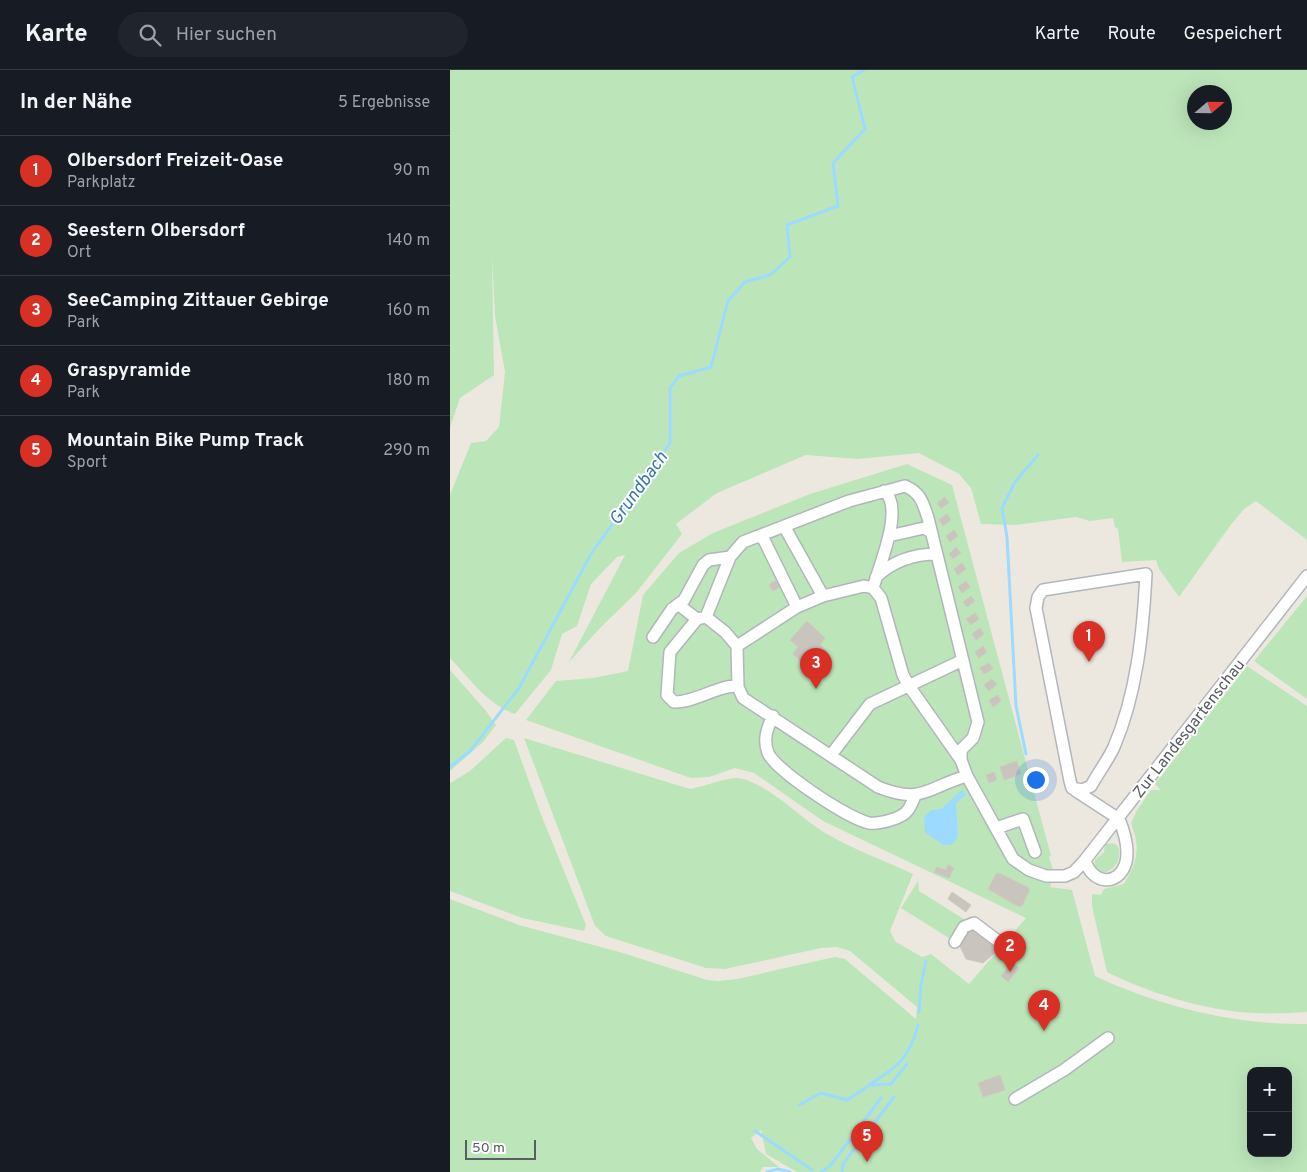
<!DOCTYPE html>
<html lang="de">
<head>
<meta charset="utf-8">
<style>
  :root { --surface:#171b24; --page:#20242c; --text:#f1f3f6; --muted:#9ea1a6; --line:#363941; --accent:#d93025 }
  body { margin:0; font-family:Overpass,sans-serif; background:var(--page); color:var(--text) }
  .controls { position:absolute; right:15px; bottom:15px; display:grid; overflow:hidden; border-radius:10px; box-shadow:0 5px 20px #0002 }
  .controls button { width:45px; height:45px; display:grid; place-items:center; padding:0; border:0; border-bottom:1px solid var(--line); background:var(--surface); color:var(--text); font:25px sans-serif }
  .compass { position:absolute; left:737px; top:15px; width:45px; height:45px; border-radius:50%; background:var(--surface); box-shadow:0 5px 20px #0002; rotate:70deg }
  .scale { position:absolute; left:15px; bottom:12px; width:71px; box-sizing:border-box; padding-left:5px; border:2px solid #585d61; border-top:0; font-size:14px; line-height:18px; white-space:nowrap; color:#585d61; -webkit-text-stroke:4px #fff; paint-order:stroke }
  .you { position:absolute; left:585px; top:709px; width:18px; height:18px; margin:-12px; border:4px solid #fff; border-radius:50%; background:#1a73e8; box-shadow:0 0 0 8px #1a73e833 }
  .badge { display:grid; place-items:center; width:32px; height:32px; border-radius:50%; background:var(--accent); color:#fff; font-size:16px; font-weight:700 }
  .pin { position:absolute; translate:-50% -41px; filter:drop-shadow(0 1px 2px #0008) }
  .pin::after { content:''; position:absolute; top:26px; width:18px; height:15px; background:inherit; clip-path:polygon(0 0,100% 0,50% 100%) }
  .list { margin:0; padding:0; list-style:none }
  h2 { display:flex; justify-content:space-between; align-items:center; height:65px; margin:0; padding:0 20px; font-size:21px }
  h2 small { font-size:16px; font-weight:400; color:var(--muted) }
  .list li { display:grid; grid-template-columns:32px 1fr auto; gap:15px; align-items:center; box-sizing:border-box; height:70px; padding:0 20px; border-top:1px solid var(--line) }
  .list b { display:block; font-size:19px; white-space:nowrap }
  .list p { margin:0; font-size:16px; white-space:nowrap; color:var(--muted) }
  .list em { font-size:16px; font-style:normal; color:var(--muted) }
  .icon { flex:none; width:28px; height:28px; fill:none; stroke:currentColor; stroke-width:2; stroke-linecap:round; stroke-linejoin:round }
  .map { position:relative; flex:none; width:857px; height:1102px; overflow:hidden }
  header { display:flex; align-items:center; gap:30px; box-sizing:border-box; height:70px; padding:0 25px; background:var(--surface); border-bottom:1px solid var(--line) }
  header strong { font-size:24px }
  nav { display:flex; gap:28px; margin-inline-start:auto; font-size:18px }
  .search { width:350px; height:45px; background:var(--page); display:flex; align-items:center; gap:12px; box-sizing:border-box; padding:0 18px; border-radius:28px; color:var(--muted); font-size:19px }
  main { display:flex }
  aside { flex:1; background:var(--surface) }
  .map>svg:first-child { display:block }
</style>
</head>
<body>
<header>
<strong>Karte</strong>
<div class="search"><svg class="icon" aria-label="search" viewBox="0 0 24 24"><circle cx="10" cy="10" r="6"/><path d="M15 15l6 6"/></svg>Hier suchen</div>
<nav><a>Karte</a><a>Route</a><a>Gespeichert</a></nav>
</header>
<main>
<aside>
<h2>In der Nähe<small>5 Ergebnisse</small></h2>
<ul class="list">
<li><span class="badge">1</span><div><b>Olbersdorf Freizeit-Oase</b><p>Parkplatz</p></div><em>90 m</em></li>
<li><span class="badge">2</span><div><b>Seestern Olbersdorf</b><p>Ort</p></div><em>140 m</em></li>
<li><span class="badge">3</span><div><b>SeeCamping Zittauer Gebirge</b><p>Park</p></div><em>160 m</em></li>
<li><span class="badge">4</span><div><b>Graspyramide</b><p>Park</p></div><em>180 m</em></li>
<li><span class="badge">5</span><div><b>Mountain Bike Pump Track</b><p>Sport</p></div><em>290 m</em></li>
</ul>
</aside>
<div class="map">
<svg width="857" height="1102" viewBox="0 0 857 1102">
  <rect width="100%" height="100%" fill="#ece8df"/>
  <path fill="#bde5ba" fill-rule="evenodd" d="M0,0H857V470L806,431L794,439L780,456L729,527L709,499L706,490L672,492L668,459L665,457L663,448L640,451L626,447L566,455L531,454L521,418L509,404L469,383L408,389L356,385L267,423L226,454L232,464L186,523L150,558L119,592L175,485L167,487L141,514L127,556L112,564L101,600L65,644C38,635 19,608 0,588V425L21,373L36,371L49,357L55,302L45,246L42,185L44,305L10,328L0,358ZM744,22H774V52H744Z
    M457,394L502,415L601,786L599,787L604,803L600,817L622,820L645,906C711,937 784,955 857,954V1102H347L316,1084L311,1060L301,1068L307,1079L329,1097H313L310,1102H0V829L69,855L173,883L257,910L269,911L287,909L371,890L385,887L395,889L466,949L467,937L400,881L387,877L371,878L275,899L256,898L156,866L145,856L74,668L240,719C253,717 277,707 288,708C316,712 349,746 372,761C400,778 433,790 463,804L440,861L446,872L472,887L481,884L519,914L576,848L373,751L304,703L285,698L259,707L241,708L76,650L106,611L143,608L178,601L193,525L229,483L263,463L360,424ZM801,1001H838V1083H801Z
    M857,526V629L804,591Z
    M797,596L857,636V942C839,943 821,944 804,943C756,941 699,923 657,902L642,836V824L651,825L654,819L674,814C687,791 691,779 681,753L687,740L701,720H711L705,714Z
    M0,600L36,641L46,655L33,672L0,701Z
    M56,668L64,670L90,742L136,855L134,861L72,848L0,821V713L20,701Z
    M662,773L667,775C673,787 666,800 653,803L645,800V790L654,782L655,774Z
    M468,811L469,821L517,851L502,870L451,838Z"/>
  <path fill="#9cdbff" d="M512,720L516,725L506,733L508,767L503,774L493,775L475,762L474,747L481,740L491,739Z"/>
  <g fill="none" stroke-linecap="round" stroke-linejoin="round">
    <path stroke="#9cdbff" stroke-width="3" d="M576,684L566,636L557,467L552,438L565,412L588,385
      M0,697L20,681L69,618L141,484L220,373V318L229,306L261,297L278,231L295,212L320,205L340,187L337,155L388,136L383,93L415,59L402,7L414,0
      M469,942L471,915L476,891
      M420,1014C447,998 460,987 468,955
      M349,1035L371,1023L397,1030L420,1015L441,1014L457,994
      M305,1061L362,1100
      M317,1102L328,1099L340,1102
      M371,1102L380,1096L431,1028
      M392,1102L393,1094L444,1027"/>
  </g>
  <path fill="#c9c5be" stroke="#d1c9bd" d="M495,427L499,433L491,438L487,433Z
    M497,444L501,450L493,456L489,450Z
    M504,460L508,466L500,472L496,466Z
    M506,477L511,483L503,489L499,484Z
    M512,493L516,499L508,505L504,499Z
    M326,510L330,517L323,521L319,515Z
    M516,511L520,517L512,523L508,517Z
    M521,526L525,531L517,537L513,532Z
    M525,543L529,549L521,555L516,549Z
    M357,551L375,568L370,575L378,582L362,601L343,584L348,577L340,570Z
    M530,558L534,564L526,570L522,564Z
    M533,576L537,582L529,588L525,582Z
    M539,593L543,599L534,604L530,598Z
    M542,609L547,614L539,621L534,615Z
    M548,625L551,631L543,637L539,630Z
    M567,691L571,704L554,710L550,697Z
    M544,702L547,710L539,713L536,705Z
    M498,795L504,798L499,808L484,802L487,797L496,800Z
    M549,803L579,818V821L572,836L569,837L538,819L546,804Z
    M502,822L521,835L516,842L498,829Z
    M523,858L528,864H534L536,870L544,874L546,882L533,893L516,889L508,872L515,859Z
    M562,892L569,898L558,912L551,906Z
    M550,1005L555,1020L533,1027L528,1013Z"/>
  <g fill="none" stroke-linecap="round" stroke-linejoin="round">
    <g stroke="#b2b6bb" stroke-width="14">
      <path id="minor" d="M334,456L373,526
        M309,466L314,470L347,537
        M439,466L474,458L481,462
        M696,504C693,562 687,623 664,677C658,690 648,703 641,716L632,720L622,718L620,711L586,538L588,527L593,520Z
        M426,507C443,491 463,484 487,484
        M423,518C429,496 455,437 434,421
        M229,535L247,549
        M256,547L280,487L293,472L399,431L455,416C471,423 473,433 478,448L528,652L523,668L511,680V690
        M203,567L222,539L234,530L253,495L259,490L280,487
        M287,576L347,537L373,526L414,516L423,518L431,528L453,605L459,616L511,690L517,706L563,789L579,800L596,806H615L624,802L635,790L857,506
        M288,617C274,612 245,633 224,632L217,625L220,582L247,549L256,547L275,562L287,576L288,617L293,628L428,717C473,735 477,717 517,706
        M323,646C317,658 313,670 318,683C326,701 399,749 419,753C429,754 452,749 458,740C461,736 463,730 465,726
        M381,685L420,634L513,590
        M626,721L669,749C674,761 679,778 676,792C669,817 642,815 635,790
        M546,758L573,749L585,782
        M505,872L514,857L524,853L556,877
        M565,1029L614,1000L658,968"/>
    </g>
    <use href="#minor" stroke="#fff" stroke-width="11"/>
  </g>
  <g text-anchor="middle" stroke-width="4" stroke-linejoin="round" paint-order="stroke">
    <g font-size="16" fill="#585d61" stroke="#fff">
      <text transform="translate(738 658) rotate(-52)" y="6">Zur Landesgartenschau</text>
    </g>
    <g font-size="18" font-style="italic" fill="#3577ab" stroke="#fff">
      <text transform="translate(188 418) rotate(-54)" y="6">Grundbach</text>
    </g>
  </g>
</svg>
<div class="controls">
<button>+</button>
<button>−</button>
</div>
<svg class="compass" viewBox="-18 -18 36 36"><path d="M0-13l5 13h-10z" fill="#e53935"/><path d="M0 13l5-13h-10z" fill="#9ea1a6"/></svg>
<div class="scale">50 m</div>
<div class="you"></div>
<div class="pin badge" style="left:639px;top:592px">1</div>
<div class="pin badge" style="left:560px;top:902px">2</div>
<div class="pin badge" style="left:366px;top:619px">3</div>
<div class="pin badge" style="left:594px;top:961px">4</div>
<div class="pin badge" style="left:417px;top:1092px">5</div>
</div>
</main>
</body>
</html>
